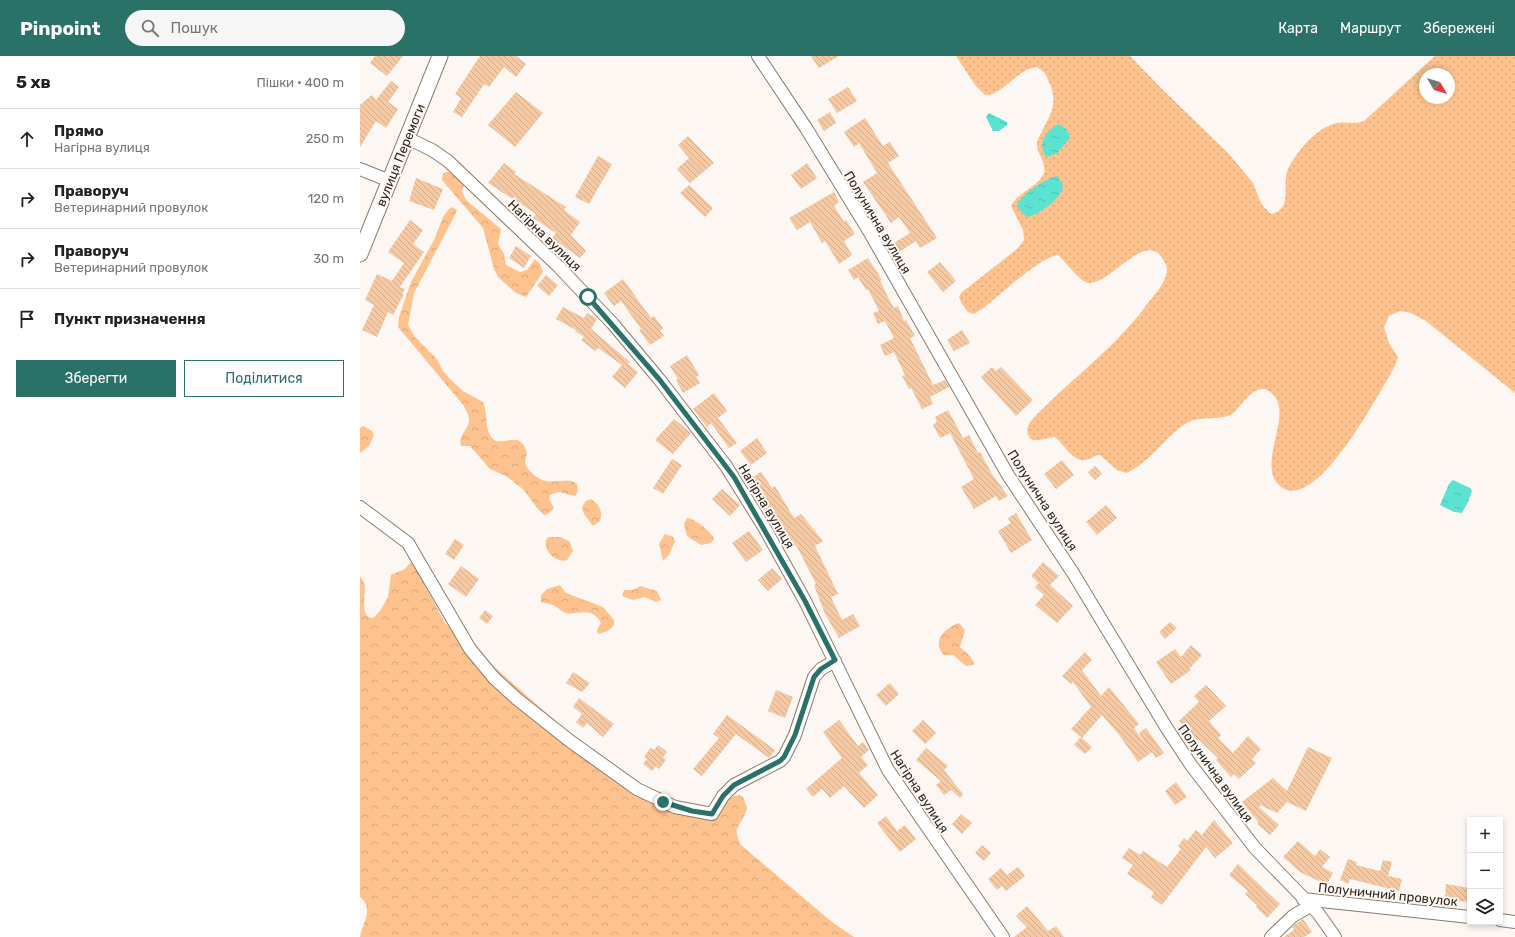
<!DOCTYPE html>
<html lang="uk">
<head>
<meta charset="utf-8">
<style>
  :root { --surface:#fff; --page:#f6f6f6; --text:#222; --muted:#767676; --line:#e0e0e0; --accent:#2a7167 }
  body { margin:0; font-family:Rubik,sans-serif; background:var(--page); color:var(--text) }
  .controls { position:absolute; right:12px; bottom:12px; display:grid; overflow:hidden; border-radius:0px; box-shadow:0 2px 6px #0003 }
  .controls button { width:36px; height:36px; display:grid; place-items:center; padding:0; border:0; border-bottom:1px solid var(--line); background:var(--surface); color:var(--text); font:20px sans-serif }
  .compass { position:absolute; left:1059px; top:12px; width:36px; height:36px; border-radius:50%; background:var(--surface); box-shadow:0 2px 6px #0003; rotate:128deg }
  .stop { position:absolute; width:12px; height:12px; margin:-9px; border:3px solid #2a7167; border-radius:50%; background:#fff }
  .stop.end { background:#2a7167; border-color:#fff; box-shadow:0 1px 4px #0008 }
  .list { margin:0; padding:0; list-style:none }
  h2 { display:flex; justify-content:space-between; align-items:center; height:52px; margin:0; padding:0 16px; font-size:17px }
  h2 small { font-size:13px; font-weight:400; color:var(--muted) }
  .list li { display:grid; grid-template-columns:26px 1fr auto; gap:12px; align-items:center; box-sizing:border-box; height:60px; padding:0 16px; border-top:1px solid var(--line) }
  .list b { display:block; font-size:15px; white-space:nowrap }
  .list p { margin:0; font-size:13px; white-space:nowrap; color:var(--muted) }
  .list em { font-size:13px; font-style:normal; color:var(--muted) }
  .actions { display:flex; gap:8px; padding:12px 16px }
  .actions a { flex:1; padding:9px 0; border:1px solid var(--accent); border-radius:0px; text-align:center; font-size:14px; color:var(--accent) }
  .actions .main { background:var(--accent); color:#fff }
  .icon { flex:none; width:22px; height:22px; fill:none; stroke:currentColor; stroke-width:2; stroke-linecap:round; stroke-linejoin:round }
  .map { position:relative; flex:none; width:1155px; height:881px; overflow:hidden }
  header { display:flex; align-items:center; gap:24px; box-sizing:border-box; height:56px; padding:0 20px; background:var(--accent); color:#fff }
  header strong { font-size:19px }
  nav { display:flex; gap:22px; margin-inline-start:auto; font-size:14px }
  .search { width:280px; height:36px; background:var(--page); display:flex; align-items:center; gap:10px; box-sizing:border-box; padding:0 14px; border-radius:22px; color:var(--muted); font-size:15px }
  main { display:flex }
  aside { flex:1; background:var(--surface) }
  .map>svg:first-child { display:block }
</style>
</head>
<body>
<header>
<strong>Pinpoint</strong>
<div class="search"><svg class="icon" aria-label="search" viewBox="0 0 24 24"><circle cx="10" cy="10" r="6"/><path d="M15 15l6 6"/></svg>Пошук</div>
<nav><a>Карта</a><a>Маршрут</a><a>Збережені</a></nav>
</header>
<main>
<aside>
<h2>5 хв<small>Пішки · 400 m</small></h2>
<ul class="list">
<li><svg class="icon" aria-label="ahead" viewBox="0 0 24 24"><path d="M12 20V5M6 11l6-6 6 6"/></svg><div><b>Прямо</b><p>Нагірна вулиця</p></div><em>250 m</em></li>
<li><svg class="icon" aria-label="right" viewBox="0 0 24 24"><path d="M7 20v-9h11M14 6l5 5-5 5"/></svg><div><b>Праворуч</b><p>Ветеринарний провулок</p></div><em>120 m</em></li>
<li><svg class="icon" aria-label="right" viewBox="0 0 24 24"><path d="M7 20v-9h11M14 6l5 5-5 5"/></svg><div><b>Праворуч</b><p>Ветеринарний провулок</p></div><em>30 m</em></li>
<li><svg class="icon" aria-label="arrive" viewBox="0 0 24 24"><path d="M6 21V4h12l-3 4 3 4H6"/></svg><div><b>Пункт призначення</b></div></li>
</ul>
<div class="actions"><a class="main">Зберегти</a><a>Поділитися</a></div>
</aside>
<div class="map">
<svg width="1155" height="881" viewBox="0 0 1155 881">
  <defs>
    <pattern id="grass-dots" width="8" height="8" patternUnits="userSpaceOnUse"><rect width="8" height="8" fill="#fdc28e"/><path d="M2 2h.1M6 6h.1" fill="none" stroke="#d9a77a" stroke-width="1.8" stroke-linecap="round"/></pattern>
    <pattern id="forest-crowns" width="20" height="18" patternUnits="userSpaceOnUse"><rect width="20" height="18" fill="#fdc28e"/><path d="M2 6a3 3 0 1 1 6 0M12 15a3 3 0 1 1 6 0" fill="none" stroke="#d9a77a"/></pattern>
    <pattern id="water-ripples" width="26" height="14" patternUnits="userSpaceOnUse"><rect width="26" height="14" fill="#5be2d1"/><path d="M2 4q2-2 4 0t4 0M15 11q2-2 4 0t4 0" fill="none" stroke="#4fc2b3"/></pattern>
    <pattern id="building-back-hatch" width="6" height="6" patternUnits="userSpaceOnUse"><rect width="6" height="6" fill="#f6c9a2"/><path d="M-1 5l2 2M0 0l6 6M5-1l2 2" fill="none" stroke="#d3ac8b"/></pattern>
  </defs>
  <rect width="100%" height="100%" fill="#fcf7f3"/>
  <path fill="url(#grass-dots)" fill-rule="evenodd" d="M596,0H770L801,32L869,98L893,127L902,149L911,158C934,153 921,129 928,113C937,95 957,71 977,67C986,65 995,69 1004,65L1075,0H1155V337L1066,265L1051,257L1040,255L1029,260L1024,271L1029,287L1038,301L1035,310C1018,340 972,424 940,433C933,436 926,435 920,430C893,408 942,349 905,333C890,332 882,350 872,358C861,365 840,359 827,367C805,380 790,407 766,417L757,414L740,399C734,399 730,404 725,404C713,406 703,387 695,381C687,380 673,390 668,379C666,374 668,369 671,365C708,325 753,294 785,251C793,240 811,223 806,209C805,205 802,202 800,199C782,179 750,228 729,227C721,227 705,205 698,199C680,201 638,241 622,253L614,258L608,256L602,248L599,241L601,237L657,193L664,184L663,174L651,150C657,136 678,132 684,117C687,107 676,97 677,87C678,82 681,78 683,73C693,55 698,43 688,24C686,18 682,13 676,11C657,13 641,41 625,39L615,29ZM1065,18H1089V42H1065Z"/>
  <path fill="url(#forest-crowns)" d="M92,115L104,129L102,135L106,144L141,173L138,188L144,198L146,209L160,216L167,214L175,203L180,208L183,216L166,241L156,237L139,222L134,213L123,172L82,124L83,117Z
    M92,151L97,154L95,159L54,237L48,269L55,281L77,303L83,315L90,323L103,335L123,346C129,360 123,378 136,385C149,387 161,376 167,397C165,406 163,408 171,416C189,435 204,418 217,428L218,435L215,440L199,436L190,439L189,443L194,452L188,458L184,459L177,452L164,434L146,420L130,413L110,390H101C97,379 111,372 109,362C109,358 105,354 104,350L38,271L39,261L51,226L74,184L83,161L88,154Z
    M3,370L12,375L14,379L9,390L0,397V372Z
    M231,443C239,448 243,455 240,465L233,470L224,458L222,451L226,445Z
    M327,462C334,462 352,476 354,483L351,487L341,489L327,480L324,468Z
    M305,478L313,481L315,485L309,499L303,505L299,488Z
    M188,481H201L210,486L213,495L207,504C195,508 180,492 188,481Z
    M51,506L53,507L85,567L192,662L207,677L226,702L341,760L374,740L380,739L383,741L387,752C383,770 370,769 381,789L472,866L494,881H0C2,867 15,853 0,841V520L5,529C5,541 0,562 13,562L20,555L28,541L31,519L45,513Z
    M200,529L206,537L243,551L254,564V569L248,575L238,578L237,574L241,567C231,549 218,560 205,557L193,549L181,546V539L187,533Z
    M280,530L297,535L301,544L296,546L285,541L273,544L262,540L264,534H273Z
    M599,567L605,574L600,591L610,600L614,607L613,609L606,610L593,599H584C571,586 584,572 599,567Z"/>
  <path fill="url(#water-ripples)" d="M629,57L647,66V69L639,75H633L626,61Z
    M699,68L707,74L710,82L697,97L687,101C676,89 686,74 699,68Z
    M697,120L703,129C703,142 679,159 667,161L657,151C657,141 687,122 697,120Z
    M1093,424L1110,432L1112,435L1108,446L1102,457L1094,456L1080,449L1089,428Z"/>
  <path fill="url(#building-back-hatch)" d="M15,0H43L27,20L10,7Z
    M120,0H156L166,8L156,21L144,11L129,31L124,28L102,61L93,56L101,42L95,38Z
    M451,0H479L459,12Z
    M31,25L39,31L28,46L38,53L26,72L16,65L0,91V49L12,39L16,44Z
    M488,31L497,45L477,57L468,43Z
    M156,36L183,57L155,91L128,69Z
    M470,56L476,67L464,75L457,64Z
    M505,62L523,90L530,86L539,100L528,107L577,182L560,192L556,185L539,196L534,187L550,177L539,161L531,167L503,126L517,117L499,87L494,91L484,76Z
    M328,80L354,107L330,127L317,113L329,102L318,89Z
    M238,100L252,108L229,148L215,141Z
    M144,107L156,116L154,118L206,151L204,154L220,166L211,179L226,195L220,202L192,182L196,177L173,162L176,158L128,127Z
    M447,107L457,122L441,133L431,119Z
    M56,122L83,133L74,154L49,145Z
    M329,129L353,152L345,161L320,137Z
    M474,136L479,146L474,150L484,166L486,164L495,178L484,185L492,199L479,208L465,185L462,187L450,166L437,174L429,162Z
    M50,164L63,174L53,188L64,196L40,231L45,233L42,238H44L33,259L28,256L17,281L2,274L14,249L5,244L17,218L32,225L44,207L28,196Z
    M156,190L171,200L164,212L149,202Z
    M508,202L522,224L520,225L530,245L534,252L538,250L544,265L546,264L555,280L550,282L573,329L585,324L589,331L570,341L573,348L562,353L551,332L549,333L542,320L545,319L534,296L525,300L520,289L534,282L525,265L518,268L513,257L519,255L508,233L506,234L498,221L494,224L488,214Z
    M580,206L596,225L583,236L567,216Z
    M186,219L198,229L189,240L177,230Z
    M263,223L291,262L294,260L303,272L300,275L304,280L290,289L279,274L281,273L261,245L254,250L244,237Z
    M203,251L224,262L227,257L237,263L231,273L270,306L268,308L278,316L265,332L252,321L262,309L238,292L235,295L221,284L224,281L215,275L216,274L196,263Z
    M602,274L610,287L594,295L587,284Z
    M327,299L339,319L336,321L340,327L323,337L316,324L318,323L310,310Z
    M632,311L636,315L641,311L673,344L656,360L621,321Z
    M354,337L367,355L358,362L377,387L369,392L351,367L347,371L333,353Z
    M588,354L603,382L609,379L618,397L620,396L632,418L648,440L639,445L636,440L614,453L601,431L614,423L590,377L580,382L573,369L577,366L575,361Z
    M314,363L331,377L313,398L295,384Z
    M397,382L407,397L391,409L380,395Z
    M312,403L322,409L303,438L293,432Z
    M702,404L714,419L696,433L684,418Z
    M735,410L742,418L735,424L728,416Z
    M401,416L412,432L415,430L434,462L441,458L463,485L455,490L478,538L471,541L482,564L493,558L500,570L479,582L465,558L454,529L456,528L436,489L430,493L389,424Z
    M362,433L380,449L370,460L352,443Z
    M746,449L757,462L737,479L726,466Z
    M656,457L672,484L651,497L638,475L651,467L648,462Z
    M389,475L403,494L386,506L372,487Z
    M95,483L104,489L94,504L85,498Z
    M683,506L699,520L690,529L713,550L697,567L675,549L684,539L675,531L679,527L671,520Z
    M101,510L119,523L106,541L88,528Z
    M412,512L422,523L408,535L398,524Z
    M125,554L133,560L127,568L119,562Z
    M810,566L817,572L805,583L799,576Z
    M831,589L842,599L829,613L831,614L811,628L796,606L815,593L821,601Z
    M725,596L732,604L722,614L741,640L749,631L779,668L774,672L786,689L779,677L786,672L804,697L796,702L792,696L778,706L760,680L742,659L722,682L732,691L725,698L714,689L721,681L711,673L731,651L713,626L711,628L702,620Z
    M213,616L230,627L222,636L206,627Z
    M530,627L539,638L526,650L516,639Z
    M846,629L866,650L849,665L861,679L858,682L873,697L888,680L901,693L892,703L896,707L879,723L874,718L871,721L856,704L858,702L838,683L837,685L819,665L839,646L834,640Z
    M416,634L433,641L425,662L408,655Z
    M219,642L254,668L243,681L227,667L223,672L216,666L222,658L213,651Z
    M367,659L415,694L409,702L376,678L342,720L333,713L359,682L353,678Z
    M479,664L498,690L503,686L509,694L501,701L508,709L499,717L518,739L504,752L484,730L470,742L462,733L453,741L446,733L482,702L463,676Z
    M563,664L576,677L565,688L552,675Z
    M298,689L307,696L303,701L306,704L299,713L296,710L292,715L283,708L287,703L284,701L290,692L294,694Z
    M948,691L972,702L946,755L927,746L917,757L900,749L899,751L919,769L910,779L897,768L899,767L882,746L913,722L927,735Z
    M566,692L588,710L584,714L603,738L600,742L591,734L584,739L576,729L581,725L556,704Z
    M816,726L827,741L815,749L805,735Z
    M601,758L612,767L602,778L592,768Z
    M526,760L537,775L545,769L556,783L540,796L517,767Z
    M854,764L873,787L855,802L846,791L802,849L791,841L794,836L767,818L773,809L762,802L769,792L780,799L783,795L807,811L821,793L818,790L824,782L827,785L836,774L842,779Z
    M938,785L955,800L960,793L970,801L962,811L973,817L967,829L940,816L923,801Z
    M622,789L631,797L624,805L615,797Z
    M988,803L997,806L996,809L1020,815L1023,804L1032,806L1028,820L1042,823L1039,835L990,823L988,828L980,824Z
    M878,808L920,848L907,862L896,851L897,849L885,838L888,835L869,819Z
    M658,811L665,820L646,835L642,830L637,834L628,823L641,812L647,819Z
    M1086,828L1110,832V846L1085,844Z
    M667,850L688,875L696,870L704,881H654L667,871L656,860Z
    M943,863L952,876L944,881H924L934,874L932,871Z"/>
  <g fill="none" stroke-linecap="round" stroke-linejoin="round">
    <g stroke="#8e7a68" stroke-width="14">
      <path id="minor" d="M398,0L446,72L509,175L648,419L713,517L806,671L831,709L895,792L958,857L975,881
        M47,82L72,94L88,105L199,211L253,268L299,323L366,410L404,471L445,545L528,714L643,881
        M0,113L30,125
        M0,451L48,487L110,593L134,622L157,643L210,685L277,733L315,751L352,758L363,740L374,729L420,705L424,701L435,679L454,621L461,613L475,605
        M943,843L1110,861
        M1140,864L1155,866
        M911,881L933,860L950,850"/>
    </g>
    <g stroke="#8e7a68" stroke-width="17">
      <path id="tertiary" d="M0,198L80,0"/>
    </g>
    <use href="#minor" stroke="#fff" stroke-width="12"/>
    <use href="#tertiary" stroke="#fff" stroke-width="15"/>
  </g>
  <g fill="none" stroke-linecap="round" stroke-linejoin="round">
    <path stroke="#2a7167" stroke-width="5" d="M228,241L299,323L374,421L445,545L475,604L461,613L454,621L435,679L424,701L420,705L374,729L363,740L352,758L332,755L303,746"/>
  </g>
  <g text-anchor="middle" stroke-width="4" stroke-linejoin="round" paint-order="stroke">
    <g font-size="13" fill="#2f261f" stroke="#fcf7f3">
      <text transform="translate(40 99) rotate(-68)" y="5">вулиця Перемоги</text>
      <text transform="translate(518 166) rotate(59)" y="5">Полунична вулиця</text>
      <text transform="translate(185 179) rotate(44)" y="5">Нагірна вулиця</text>
      <text transform="translate(683 444) rotate(57)" y="5">Полунична вулиця</text>
      <text transform="translate(407 450) rotate(59)" y="5">Нагірна вулиця</text>
      <text transform="translate(856 717) rotate(54)" y="5">Полунична вулиця</text>
      <text transform="translate(560 735) rotate(57)" y="5">Нагірна вулиця</text>
      <text transform="translate(1028 838) rotate(6)" y="5">Полуничний провулок</text>
    </g>
  </g>
</svg>
<div class="controls">
<button>+</button>
<button>−</button>
<button><svg class="icon" aria-label="layers" viewBox="0 0 24 24"><path d="M12 4l9 5-9 5-9-5zM3 14l9 5 9-5"/></svg></button>
</div>
<svg class="compass" viewBox="-18 -18 36 36"><path d="M0-13l5 13h-10z" fill="#e53935"/><path d="M0 13l5-13h-10z" fill="#767676"/></svg>
<div class="stop" style="left:228px;top:241px"></div>
<div class="stop end" style="left:303px;top:746px"></div>
</div>
</main>
</body>
</html>
